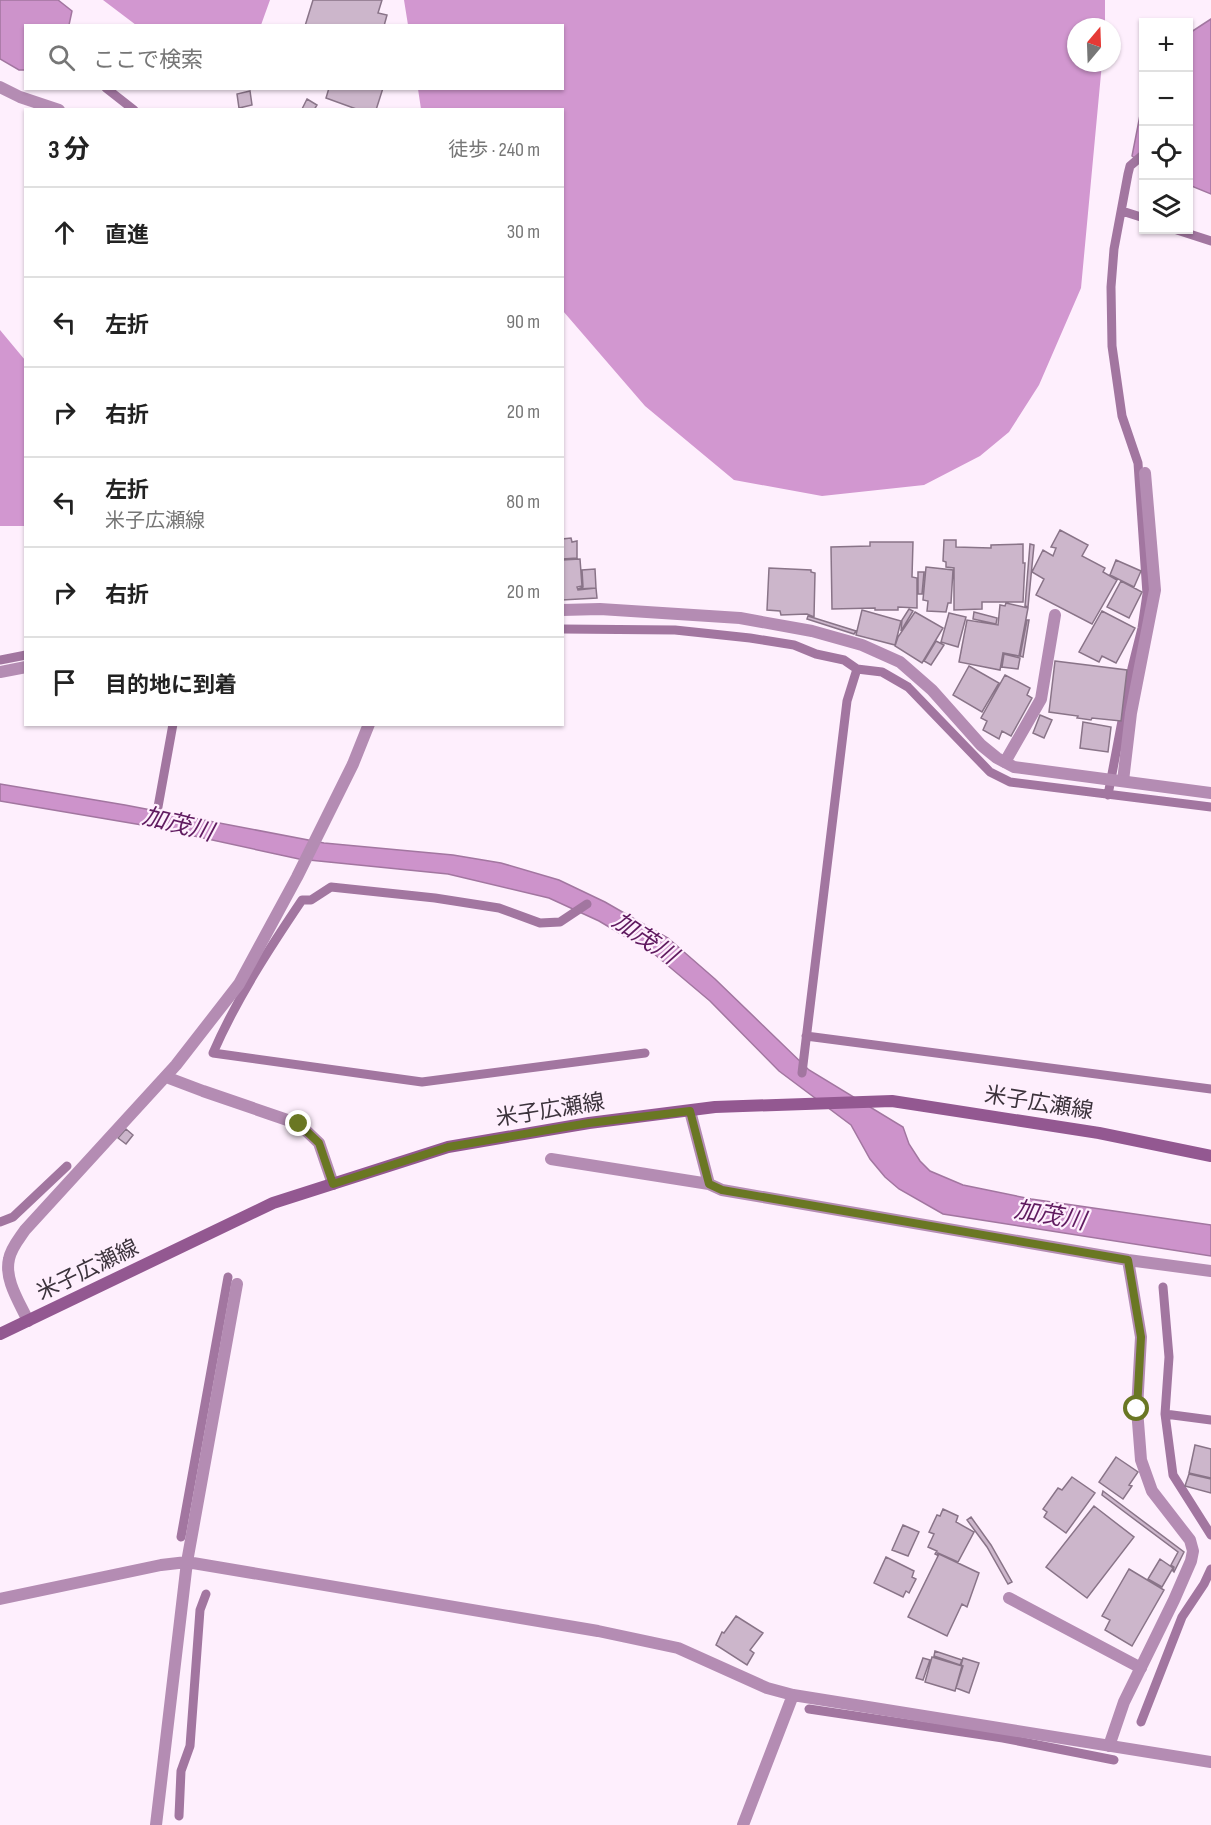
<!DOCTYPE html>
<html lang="ja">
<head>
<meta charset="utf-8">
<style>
  :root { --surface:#fff; --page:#f2f2f2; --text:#222; --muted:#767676; --line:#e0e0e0 }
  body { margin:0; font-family:"Sofia Sans Condensed","Noto Sans JP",sans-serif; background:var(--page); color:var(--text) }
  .controls { position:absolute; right:18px; top:18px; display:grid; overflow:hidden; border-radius:0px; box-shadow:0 2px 4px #0004 }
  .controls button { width:54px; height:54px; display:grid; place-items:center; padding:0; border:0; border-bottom:2px solid var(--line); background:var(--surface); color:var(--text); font:30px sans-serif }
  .compass { position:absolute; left:1067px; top:18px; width:54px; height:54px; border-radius:50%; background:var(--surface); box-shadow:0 2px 4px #0004; rotate:19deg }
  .stop { position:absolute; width:18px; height:18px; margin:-14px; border:4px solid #6a7723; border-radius:50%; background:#fff }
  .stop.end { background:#6a7723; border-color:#fff; box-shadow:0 2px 6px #0008 }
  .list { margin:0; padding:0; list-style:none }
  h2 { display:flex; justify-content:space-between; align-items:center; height:78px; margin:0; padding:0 24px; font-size:26px }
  h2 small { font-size:20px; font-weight:400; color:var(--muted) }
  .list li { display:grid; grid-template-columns:39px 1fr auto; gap:18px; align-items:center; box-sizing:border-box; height:90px; padding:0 24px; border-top:2px solid var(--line) }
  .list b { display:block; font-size:22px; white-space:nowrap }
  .list p { margin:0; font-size:20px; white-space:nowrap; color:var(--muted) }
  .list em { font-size:20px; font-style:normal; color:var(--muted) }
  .icon { flex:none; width:33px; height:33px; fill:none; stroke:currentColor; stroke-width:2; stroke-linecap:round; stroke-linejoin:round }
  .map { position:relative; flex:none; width:1211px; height:1825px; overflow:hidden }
  .search { position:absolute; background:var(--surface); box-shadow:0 2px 4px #0004; left:24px; top:24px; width:540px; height:66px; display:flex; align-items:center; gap:15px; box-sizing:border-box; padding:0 21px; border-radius:0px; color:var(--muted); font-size:22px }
  .panel { position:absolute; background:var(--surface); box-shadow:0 2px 4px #0004; left:24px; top:108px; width:540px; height:618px; border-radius:0px }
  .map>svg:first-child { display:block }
</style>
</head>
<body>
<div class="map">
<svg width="1211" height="1825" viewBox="0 0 1211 1825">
  <rect width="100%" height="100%" fill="#feeffd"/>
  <path fill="#d297d0" d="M103,0H270L261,25H136Z
    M404,0H1105V27H1076V63H1102L1081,288L1039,385L1009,432L980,456L924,485L822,496L734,480L645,406L563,311L562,110L421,109L418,89L562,88V26L408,25Z
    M0,330L25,360L26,526H0Z"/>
  <path fill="#cd93cb" stroke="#a276a0" stroke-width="1.5" d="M0,0H58L72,11L69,25L26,26L25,70H19L0,59Z
    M1211,19V194L1189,185L1188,34Z
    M1143,100V164L1132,156Z
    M0,784L125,805L324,843L453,855L501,863L559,880L605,902L668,938L715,979L809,1070L903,1127L909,1144L920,1161L930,1171L963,1185L1031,1199L1211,1225V1256L943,1214L899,1189L885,1177L870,1159L851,1125L779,1071L710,1001L653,953L599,921L549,898L448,874L299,859L148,826L0,801Z"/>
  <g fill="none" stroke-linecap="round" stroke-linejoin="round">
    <path stroke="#a276a0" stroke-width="9" d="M106,88L134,110
      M1122,211L1144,218
      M1177,230L1211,241
      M562,629L675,630L750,638L794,645L816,654L844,660L857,669L882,672L908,687L990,772L1010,782L1211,807
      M0,660L26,655
      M1108,795L1132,668L1142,628L1147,594L1138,463L1122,416L1112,346L1111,287L1114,249L1128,174L1130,166L1144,154
      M156,818L173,724
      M587,904L560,922L540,923L499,908L435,898L331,887L311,900H302C269,949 237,998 213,1053L422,1082L645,1053
      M806,1036L1211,1089
      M802,1073L847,701L857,669
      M0,1222L13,1217L67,1166
      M1163,1287L1169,1357L1165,1414L1173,1475L1211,1535
      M1165,1414L1211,1420
      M181,1537L228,1277
      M809,1709L1003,1738L1114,1760
      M1141,1722L1182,1617L1204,1584L1211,1569
      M179,1816L181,1771L190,1746L200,1610L206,1594"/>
  </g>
  <path fill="#ccb6cb" stroke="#897488" stroke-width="1.5" d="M313,0H382L378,13L387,15L384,26H305Z
    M329,88H383L376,110H359L326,98Z
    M250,91L252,105L239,108L237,94Z
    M307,99L317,105L314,110L302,109Z
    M1060,530L1088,545L1082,556L1105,568L1103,572L1117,580L1092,624L1036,595L1044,579L1032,572L1043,550L1053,556L1056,548L1051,547Z
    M571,538L572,542L577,541V558L562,559V539Z
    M944,540H956V547L991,548V545L1023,544V563H1025L1023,602H982V609L954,610V568L946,567V562L943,561Z
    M870,542H913L912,577L917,578V608L898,607V610H875V608L832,609L831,547L870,546Z
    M1030,544L1034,545L1028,607L1025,606Z
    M580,559L582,586L577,587L578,590L596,588L597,598L562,600V560Z
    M1116,560L1141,571L1134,587L1110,575Z
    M926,567L953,570L951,603H948L946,612L927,611L928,601L923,600Z
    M769,568L811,570V572L815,573L814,617L807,614L781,615L780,611L767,610Z
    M595,569L596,588L578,589L583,587L582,570Z
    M918,572H924L922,594H918Z
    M1121,581L1142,592L1129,618L1107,607Z
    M1006,603L1028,608L1019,656L1003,653L1000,670L959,662L967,620L998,625L1000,605L1005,606Z
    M909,609L913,611L901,631L902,620Z
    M862,610L901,621L895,645L856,635Z
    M1102,611L1135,628L1116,663L1102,656L1099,662L1079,652Z
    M915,612L943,628L922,663L895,646L898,637Z
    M974,612L997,618L996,624L973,619Z
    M949,613L966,617L958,647L941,642Z
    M808,616L856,631L854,634L807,619Z
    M1027,620H1029L1023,657L1020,656Z
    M936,641L944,645L931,665L924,661Z
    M1004,654L1020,658L1018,669L1002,667Z
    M1055,661L1127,670L1121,721L1092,718L1091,720L1077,718L1078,716L1049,712Z
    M969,666L999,683L982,712L953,695Z
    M1005,675L1030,688L1027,695L1032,698L1011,736L1002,731L999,739L983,730L987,721L981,718Z
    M1040,715L1052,720L1044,738L1033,733Z
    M1083,722L1111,727L1108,752L1080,748Z
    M126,1129L133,1135L126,1144L118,1138Z
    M1195,1445L1211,1449V1478L1189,1473Z
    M1116,1457L1138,1472L1129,1485L1132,1486L1123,1499L1099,1482Z
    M1189,1474L1211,1479V1493L1185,1486Z
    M1072,1477L1095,1493L1066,1533L1044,1517L1047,1512L1043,1509L1058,1488L1062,1490Z
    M1103,1491L1184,1552L1174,1572L1173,1571L1174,1567L1171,1565L1178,1552L1102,1495Z
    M1094,1506L1134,1537L1087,1598L1046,1567Z
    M943,1509L958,1516L956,1522L974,1532L958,1562L938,1553L937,1555L935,1554L937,1551L928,1547L934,1534L929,1532L937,1515L940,1516Z
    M971,1517L991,1545L1012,1582L1008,1584L987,1547L967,1520Z
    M903,1525L919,1532L908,1556L892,1550Z
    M939,1554L979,1573L967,1607L962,1604L947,1636L908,1617Z
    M886,1557L914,1571L912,1577L916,1579L909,1593L906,1591L903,1597L874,1583Z
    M1160,1559L1173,1568L1162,1587L1148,1579Z
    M1129,1569L1164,1590L1132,1646L1105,1630L1110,1620L1102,1616Z
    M736,1616L763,1633L750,1650L754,1653L747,1665L716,1645L722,1632L724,1633Z
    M935,1651L962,1660L960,1665L934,1656Z
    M932,1657L962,1666L955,1691L925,1682Z
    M923,1658L930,1660L923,1680L916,1678Z
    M963,1658L979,1663L969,1693L956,1688L963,1666L961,1665Z"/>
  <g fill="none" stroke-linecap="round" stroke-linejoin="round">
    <path stroke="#b48cb3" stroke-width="12" d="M1005,762L1041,699L1055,615
      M1123,781L1131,713L1155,590L1145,473
      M1009,1598L1141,1668"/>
    <path stroke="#b48cb3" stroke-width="12" d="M0,87L20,97L59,110
      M562,610L600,609L740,618L812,631L862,645L900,662L932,690L981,745L997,758L1014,767L1211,793
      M0,672L26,667
      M166,1077L203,1091L299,1124L319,1143L333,1184
      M690,1111L709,1184L722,1190L1128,1260L1211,1271
      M551,1159L709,1184
      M28,1321C20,1303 4,1280 9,1259C11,1248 19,1239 25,1230L176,1065L239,984L297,877L353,764L369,724
      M0,1599L161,1565L187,1562L598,1631L678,1648L767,1688L793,1695L1211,1762
      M1109,1746L1124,1702L1174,1600L1191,1561L1193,1551L1190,1540L1152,1491L1141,1460L1137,1409L1141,1337L1128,1260
      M156,1825L187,1562L237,1284
      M743,1825L793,1695"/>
    <path stroke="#935891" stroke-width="12" d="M0,1334L273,1203L448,1147L589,1123L715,1107L892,1101L1099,1133L1211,1156"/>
  </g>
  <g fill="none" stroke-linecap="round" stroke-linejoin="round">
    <path stroke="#6a7723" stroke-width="8" d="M299,1124L319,1143L333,1184L448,1147L589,1123L690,1111L709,1184L722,1190L1128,1260L1141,1337L1137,1409"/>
  </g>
  <g text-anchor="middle" stroke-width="4.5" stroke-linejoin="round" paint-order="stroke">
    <g font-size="22" fill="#3c333c" stroke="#feeffd">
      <text transform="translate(1039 1102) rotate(9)" y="8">米子広瀬線</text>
      <text transform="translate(550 1109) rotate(-9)" y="8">米子広瀬線</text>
      <text transform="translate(87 1269) rotate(-26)" y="8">米子広瀬線</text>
    </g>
    <g font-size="24" font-style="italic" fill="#601b60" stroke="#feeffd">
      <text transform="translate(178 824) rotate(14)" y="8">加茂川</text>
      <text transform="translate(645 938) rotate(34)" y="8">加茂川</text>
      <text transform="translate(1050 1215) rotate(10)" y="8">加茂川</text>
    </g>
  </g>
</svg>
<div class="controls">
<button>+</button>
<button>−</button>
<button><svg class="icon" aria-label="locate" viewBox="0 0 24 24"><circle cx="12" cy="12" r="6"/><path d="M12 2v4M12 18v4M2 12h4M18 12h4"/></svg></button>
<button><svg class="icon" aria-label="layers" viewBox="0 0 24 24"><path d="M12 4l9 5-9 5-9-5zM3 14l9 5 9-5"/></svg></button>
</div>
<svg class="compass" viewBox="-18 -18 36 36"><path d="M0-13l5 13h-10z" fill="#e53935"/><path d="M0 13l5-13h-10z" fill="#767676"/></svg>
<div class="stop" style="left:1137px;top:1409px"></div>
<div class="stop end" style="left:299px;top:1124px"></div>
<div class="search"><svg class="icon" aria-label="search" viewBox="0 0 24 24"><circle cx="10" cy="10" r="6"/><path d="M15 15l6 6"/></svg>ここで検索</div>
<section class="panel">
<h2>3 分<small>徒歩 · 240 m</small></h2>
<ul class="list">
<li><svg class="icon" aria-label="ahead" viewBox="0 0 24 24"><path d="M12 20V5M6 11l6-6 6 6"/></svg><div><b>直進</b></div><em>30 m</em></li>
<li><svg class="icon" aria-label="left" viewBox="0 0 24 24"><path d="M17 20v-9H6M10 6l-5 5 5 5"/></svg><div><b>左折</b></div><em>90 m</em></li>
<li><svg class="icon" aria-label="right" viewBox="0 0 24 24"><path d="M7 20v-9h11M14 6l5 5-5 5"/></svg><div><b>右折</b></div><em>20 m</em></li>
<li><svg class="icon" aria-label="left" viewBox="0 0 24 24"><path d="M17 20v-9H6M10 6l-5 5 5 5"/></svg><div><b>左折</b><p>米子広瀬線</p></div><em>80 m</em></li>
<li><svg class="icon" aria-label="right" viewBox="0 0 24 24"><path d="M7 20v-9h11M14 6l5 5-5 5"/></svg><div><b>右折</b></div><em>20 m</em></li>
<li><svg class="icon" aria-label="arrive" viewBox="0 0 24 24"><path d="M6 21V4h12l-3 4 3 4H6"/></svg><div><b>目的地に到着</b></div></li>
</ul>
</section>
</div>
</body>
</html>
